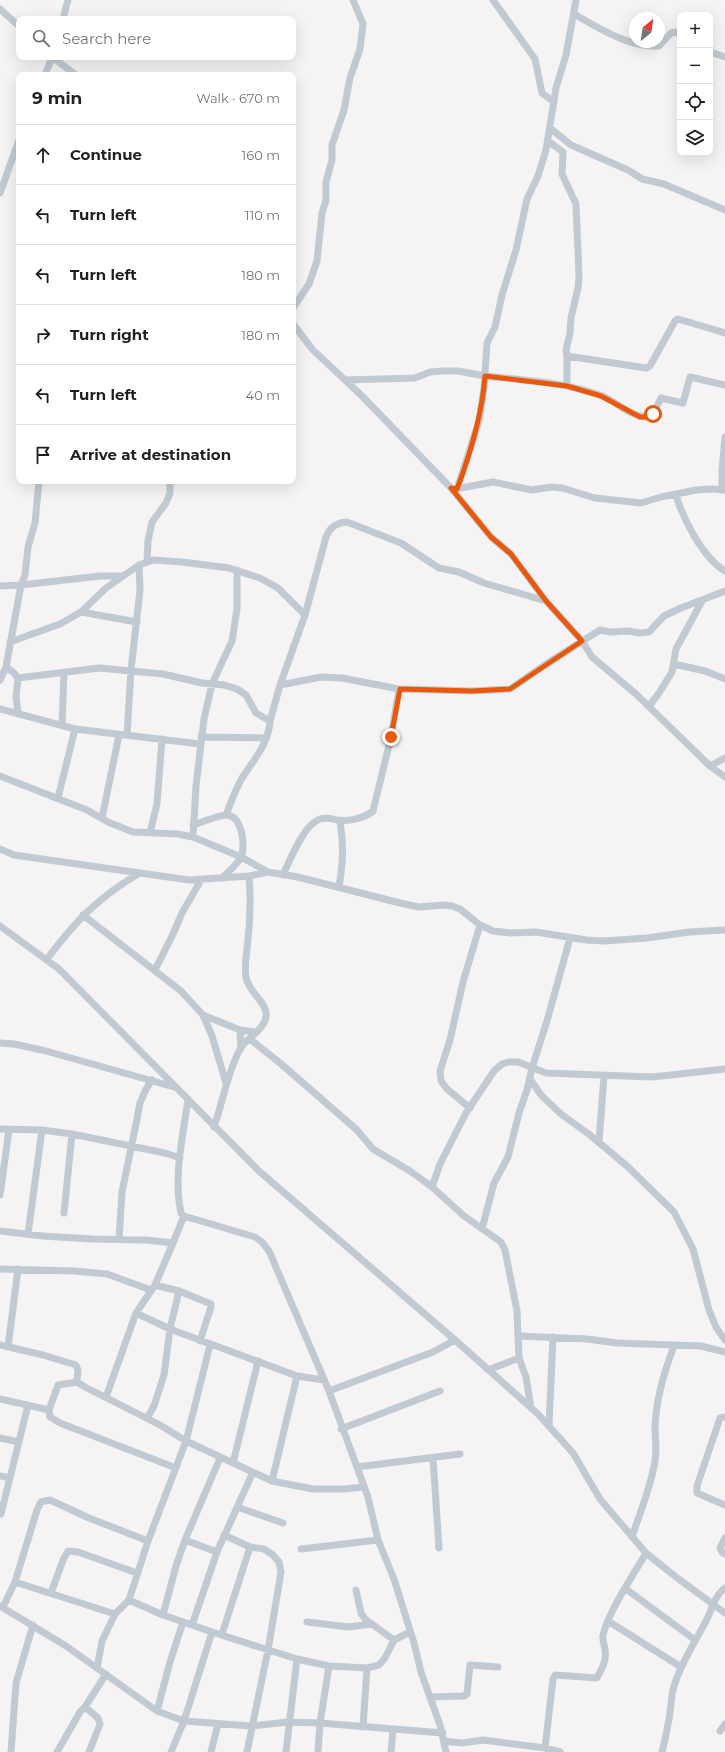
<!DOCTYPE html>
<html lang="en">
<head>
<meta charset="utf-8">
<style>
  :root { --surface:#fff; --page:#f2f2f2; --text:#202124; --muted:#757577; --line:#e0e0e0 }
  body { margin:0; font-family:Montserrat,sans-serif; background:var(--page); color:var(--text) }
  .controls { position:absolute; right:12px; top:12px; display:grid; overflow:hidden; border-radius:8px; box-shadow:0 4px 16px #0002 }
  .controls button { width:36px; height:36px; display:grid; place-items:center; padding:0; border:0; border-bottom:1px solid var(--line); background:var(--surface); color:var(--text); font:20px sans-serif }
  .compass { position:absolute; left:629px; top:12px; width:36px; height:36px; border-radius:50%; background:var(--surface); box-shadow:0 4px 16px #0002; rotate:29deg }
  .stop { position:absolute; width:12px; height:12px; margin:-9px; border:3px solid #ea580c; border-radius:50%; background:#fff }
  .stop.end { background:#ea580c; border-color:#fff; box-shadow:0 1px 4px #0008 }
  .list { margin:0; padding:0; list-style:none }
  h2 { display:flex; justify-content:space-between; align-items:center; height:52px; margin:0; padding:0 16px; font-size:17px }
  h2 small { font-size:13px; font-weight:400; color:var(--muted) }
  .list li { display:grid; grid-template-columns:26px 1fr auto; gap:12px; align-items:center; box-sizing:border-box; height:60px; padding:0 16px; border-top:1px solid var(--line) }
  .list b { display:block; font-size:15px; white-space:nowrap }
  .list em { font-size:13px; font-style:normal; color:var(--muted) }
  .icon { flex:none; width:22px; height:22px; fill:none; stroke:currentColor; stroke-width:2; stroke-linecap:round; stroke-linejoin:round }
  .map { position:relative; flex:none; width:725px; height:1752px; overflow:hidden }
  .search { position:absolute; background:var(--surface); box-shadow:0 4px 16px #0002; left:16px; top:16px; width:280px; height:44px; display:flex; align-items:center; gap:10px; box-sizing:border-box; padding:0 14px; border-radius:8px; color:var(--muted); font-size:15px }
  .panel { position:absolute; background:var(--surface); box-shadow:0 4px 16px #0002; left:16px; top:72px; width:280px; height:412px; border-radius:8px }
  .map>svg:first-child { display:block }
</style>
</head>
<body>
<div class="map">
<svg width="725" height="1752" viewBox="0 0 725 1752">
  <rect width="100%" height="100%" fill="#f5f3f3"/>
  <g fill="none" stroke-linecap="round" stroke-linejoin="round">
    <path stroke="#c1cad2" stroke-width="7" d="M493,0L535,59L542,93L554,102
      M0,9L19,26
      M574,14C599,28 629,48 659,46L671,33L676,32L680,35
      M63,19L68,0
      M710,52L725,57
      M52,57L76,75
      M45,75L52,57
      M550,128L571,145L628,170L642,179L664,184L725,210
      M548,141L563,152L562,174L576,204L579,276L578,288L571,318L570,333L566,350L567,356V386
      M0,193L19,140
      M293,308L309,284L317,261L322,213L326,200V182L332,160V145L344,110L350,78L360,49L363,24L353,0
      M293,324L313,350L361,395L451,488L491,537L511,554L546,601L582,641L592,657L636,694L710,766L725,777
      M567,356L646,368L650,366L675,321L678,319L725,333
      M346,380L415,378L430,372L443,371H458L485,376C523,380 563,382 600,395C616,401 629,416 646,417L653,414L661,398L683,403L690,377L725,385
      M455,489L493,482L532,490L551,487L562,488L595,498L641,503L661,497L696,490L711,489L725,490
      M457,489L479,421L484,388L487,343L495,327L502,295L516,250L527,199L538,176L546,150L556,88L566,55L576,0
      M722,490V471L725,437
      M676,495C683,519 703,558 725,571
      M147,562L148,541L152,522L166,503L170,493V481
      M0,586L21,585L100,576H123
      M81,612L137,622
      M10,642L60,624L81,612L106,588L139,565L153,560L182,562L229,568L260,578L278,588L305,615
      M674,664L705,671L725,679
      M6,667L14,673L18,678L16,697L18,713
      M18,678L99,668L163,674L202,683L224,685L237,689L246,695L256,713L270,721C269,743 253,761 242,778C235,790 231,803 226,815
      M0,680L6,667L21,585L25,575L28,547L35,523L39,481
      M280,685L321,677L342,678L399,689L472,691L510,689L546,664L600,630L610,632L628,631L640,633L649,632L664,616L681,608L725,591
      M649,706L659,693L672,672L676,649L702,601
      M0,709L75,729L200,744
      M270,721L280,685L305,615L326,537C330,527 336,523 347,522L401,543L439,568L459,572L484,583L546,601
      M62,725L64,673
      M127,735L131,670L140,590L139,565
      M201,737L265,738
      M710,766L725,758
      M0,776L87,810L108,822L133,832L177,834L193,837L241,857L268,872L298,877L400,903L419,907L444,905L452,906L460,909L480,925L493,931L511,933L536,932L586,940L604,941L647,938L689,932L725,930
      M58,798L75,729
      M102,818L119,735
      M193,825C200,823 219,815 226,815C242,815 246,846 241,857C237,865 228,872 222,878
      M150,833L157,804L162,739
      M193,837L196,786L204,719L212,684L232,641L237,609V570
      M0,849L14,855L189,880L249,876L268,872
      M283,875C290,860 304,824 320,819C326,817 332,819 338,820C348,822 365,818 373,811L391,737L399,689
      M339,887C343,863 344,846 340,821
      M83,915L181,991L203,1015L212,1036L226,1083
      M0,926L59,969L259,1171L455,1340L538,1414L573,1453L600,1499L646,1553L676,1577L725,1613
      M47,959C76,921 96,899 138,874
      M155,970L173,934L182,913L201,880
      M203,1015L240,1030L256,1032
      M240,1030L241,1048
      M250,1039L280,1063L357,1130L373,1149L410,1171L432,1187L464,1216L501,1242L505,1250L517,1311L519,1358L526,1377L531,1408
      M0,1043L14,1044L46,1051L174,1087
      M530,1079L541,1095L561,1114L590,1135L627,1166L674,1212L693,1249L709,1310L716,1327L725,1340
      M188,1099C183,1137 173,1176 181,1213L184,1216L255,1237L262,1242L269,1251L329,1391L368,1497L378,1540L394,1579L414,1643L421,1672L440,1725L446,1752
      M470,1108L447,1089L441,1081L440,1071L450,1040L463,982L480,925
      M214,1127C223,1101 227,1074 240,1049C246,1038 265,1030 266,1016C268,1003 248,992 246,977C244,965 247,952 248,940C250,919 251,898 249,876
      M0,1129L42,1130L72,1134L165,1153L180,1158
      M599,1142L604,1076
      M432,1187L440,1164L466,1113L494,1071L502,1064L509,1062H518L546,1073L652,1077L725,1069
      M0,1195L9,1130
      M64,1213L72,1134
      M482,1229L494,1183L508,1157L519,1113L527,1090L532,1068L547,1021L570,938
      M0,1231L43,1236L91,1239L146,1240L173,1243L184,1216
      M28,1234L42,1130
      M119,1239L122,1192L136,1124L140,1103L146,1089L152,1080
      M0,1269L74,1271L107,1274L151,1290
      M155,1285L179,1291L211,1304V1307L200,1341
      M136,1313L155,1285L173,1243
      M519,1336L587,1339L617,1343L701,1346L725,1352
      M0,1345L43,1355L76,1365L78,1370L77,1382L85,1387L160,1425L186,1441L272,1481L313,1489H344L364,1487
      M8,1347L18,1269
      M488,1370L519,1358
      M77,1382L58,1385L49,1410L50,1417L60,1423L176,1468
      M329,1391L433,1352L455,1340
      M106,1397L136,1313L170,1329L297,1376L324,1380
      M0,1399L49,1410
      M725,1417L720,1418L697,1486V1493L725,1505
      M147,1418L154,1406L164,1375L170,1329L179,1291
      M549,1425L553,1337
      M341,1429L440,1391
      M0,1438L19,1442
      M433,1458L439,1548
      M233,1463L258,1361
      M357,1467L460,1454
      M0,1476L10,1478
      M272,1481L297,1376
      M237,1507L283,1523
      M1,1514L28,1405
      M224,1535L250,1547L264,1549L273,1555L279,1562L281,1572L268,1650L247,1752
      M632,1537C640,1512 651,1487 655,1461C657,1450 655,1438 655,1427C656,1399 664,1372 674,1346
      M725,1538L720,1548L722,1552L725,1554
      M185,1540L217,1552
      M301,1549L378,1540
      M15,1582L115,1614
      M626,1589L695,1640
      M356,1590L361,1613L365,1619L394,1640
      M51,1593L63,1560L68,1551L78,1552L137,1573
      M129,1600L163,1615L212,1632L297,1659L329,1666L367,1668L379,1665L385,1658L394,1640L410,1632
      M0,1606L66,1646L157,1711L184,1721L251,1726L288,1722L320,1723L443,1733
      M3,1607L15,1582L37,1510L41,1502L50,1500L89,1518L148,1541
      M163,1615L176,1566L185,1540L220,1458
      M608,1621L681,1667
      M307,1622L349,1627L372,1624
      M192,1625L217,1552L253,1472
      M222,1634L250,1547
      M97,1668L102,1641L115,1614L129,1600L148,1541L186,1441L210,1345
      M431,1697L464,1696L467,1694L470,1665L498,1667
      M85,1707L98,1718L100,1724L89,1752
      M157,1711L170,1662L183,1622
      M363,1727L367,1668
      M720,1731L725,1724
      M444,1741L462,1743L483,1740L545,1748L560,1752
      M545,1748L553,1679L555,1675L597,1678C602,1668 607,1661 605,1649C604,1644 602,1640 603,1635C609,1610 633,1576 646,1553
      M11,1752L16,1683L33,1625
      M57,1752L80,1712L85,1707L106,1674
      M171,1752L184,1721L212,1632
      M211,1752L218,1724
      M286,1752L297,1659
      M318,1752L320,1723L329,1666
      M391,1752L393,1729
      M662,1752C665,1741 667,1730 669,1719C671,1708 671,1697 674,1686C681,1662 696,1641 707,1619C712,1609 715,1595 725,1588"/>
  </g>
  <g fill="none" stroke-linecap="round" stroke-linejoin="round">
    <path stroke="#ea580c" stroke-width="5" d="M391,737L400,689L472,691L510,689L582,641L546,601L511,554L491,537L451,488L457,489C471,452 482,416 485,376L567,386L601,396L640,417H646L653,414"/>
  </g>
</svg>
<div class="controls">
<button>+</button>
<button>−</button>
<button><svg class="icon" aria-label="locate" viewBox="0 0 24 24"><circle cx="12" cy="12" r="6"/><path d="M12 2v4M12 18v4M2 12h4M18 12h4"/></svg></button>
<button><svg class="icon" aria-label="layers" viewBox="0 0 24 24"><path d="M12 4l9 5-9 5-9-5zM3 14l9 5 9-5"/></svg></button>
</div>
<svg class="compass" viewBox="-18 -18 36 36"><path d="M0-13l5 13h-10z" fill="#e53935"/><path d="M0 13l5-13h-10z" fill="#757577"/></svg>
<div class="stop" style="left:653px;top:414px"></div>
<div class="stop end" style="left:391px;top:737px"></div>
<div class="search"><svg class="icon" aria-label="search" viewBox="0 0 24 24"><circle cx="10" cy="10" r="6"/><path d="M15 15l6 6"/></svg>Search here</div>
<section class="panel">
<h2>9 min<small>Walk · 670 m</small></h2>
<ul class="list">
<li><svg class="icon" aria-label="ahead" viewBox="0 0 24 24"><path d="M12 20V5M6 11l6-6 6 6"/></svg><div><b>Continue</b></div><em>160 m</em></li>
<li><svg class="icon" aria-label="left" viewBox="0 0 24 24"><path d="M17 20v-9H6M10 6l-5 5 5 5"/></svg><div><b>Turn left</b></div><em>110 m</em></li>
<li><svg class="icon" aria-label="left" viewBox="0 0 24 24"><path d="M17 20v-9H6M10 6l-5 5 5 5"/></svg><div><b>Turn left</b></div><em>180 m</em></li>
<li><svg class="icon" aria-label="right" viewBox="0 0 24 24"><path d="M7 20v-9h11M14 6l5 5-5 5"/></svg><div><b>Turn right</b></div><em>180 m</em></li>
<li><svg class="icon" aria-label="left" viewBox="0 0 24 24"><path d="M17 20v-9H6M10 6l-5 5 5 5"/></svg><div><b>Turn left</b></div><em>40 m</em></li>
<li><svg class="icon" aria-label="arrive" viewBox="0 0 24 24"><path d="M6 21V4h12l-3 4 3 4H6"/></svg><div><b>Arrive at destination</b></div></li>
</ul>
</section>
</div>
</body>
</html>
